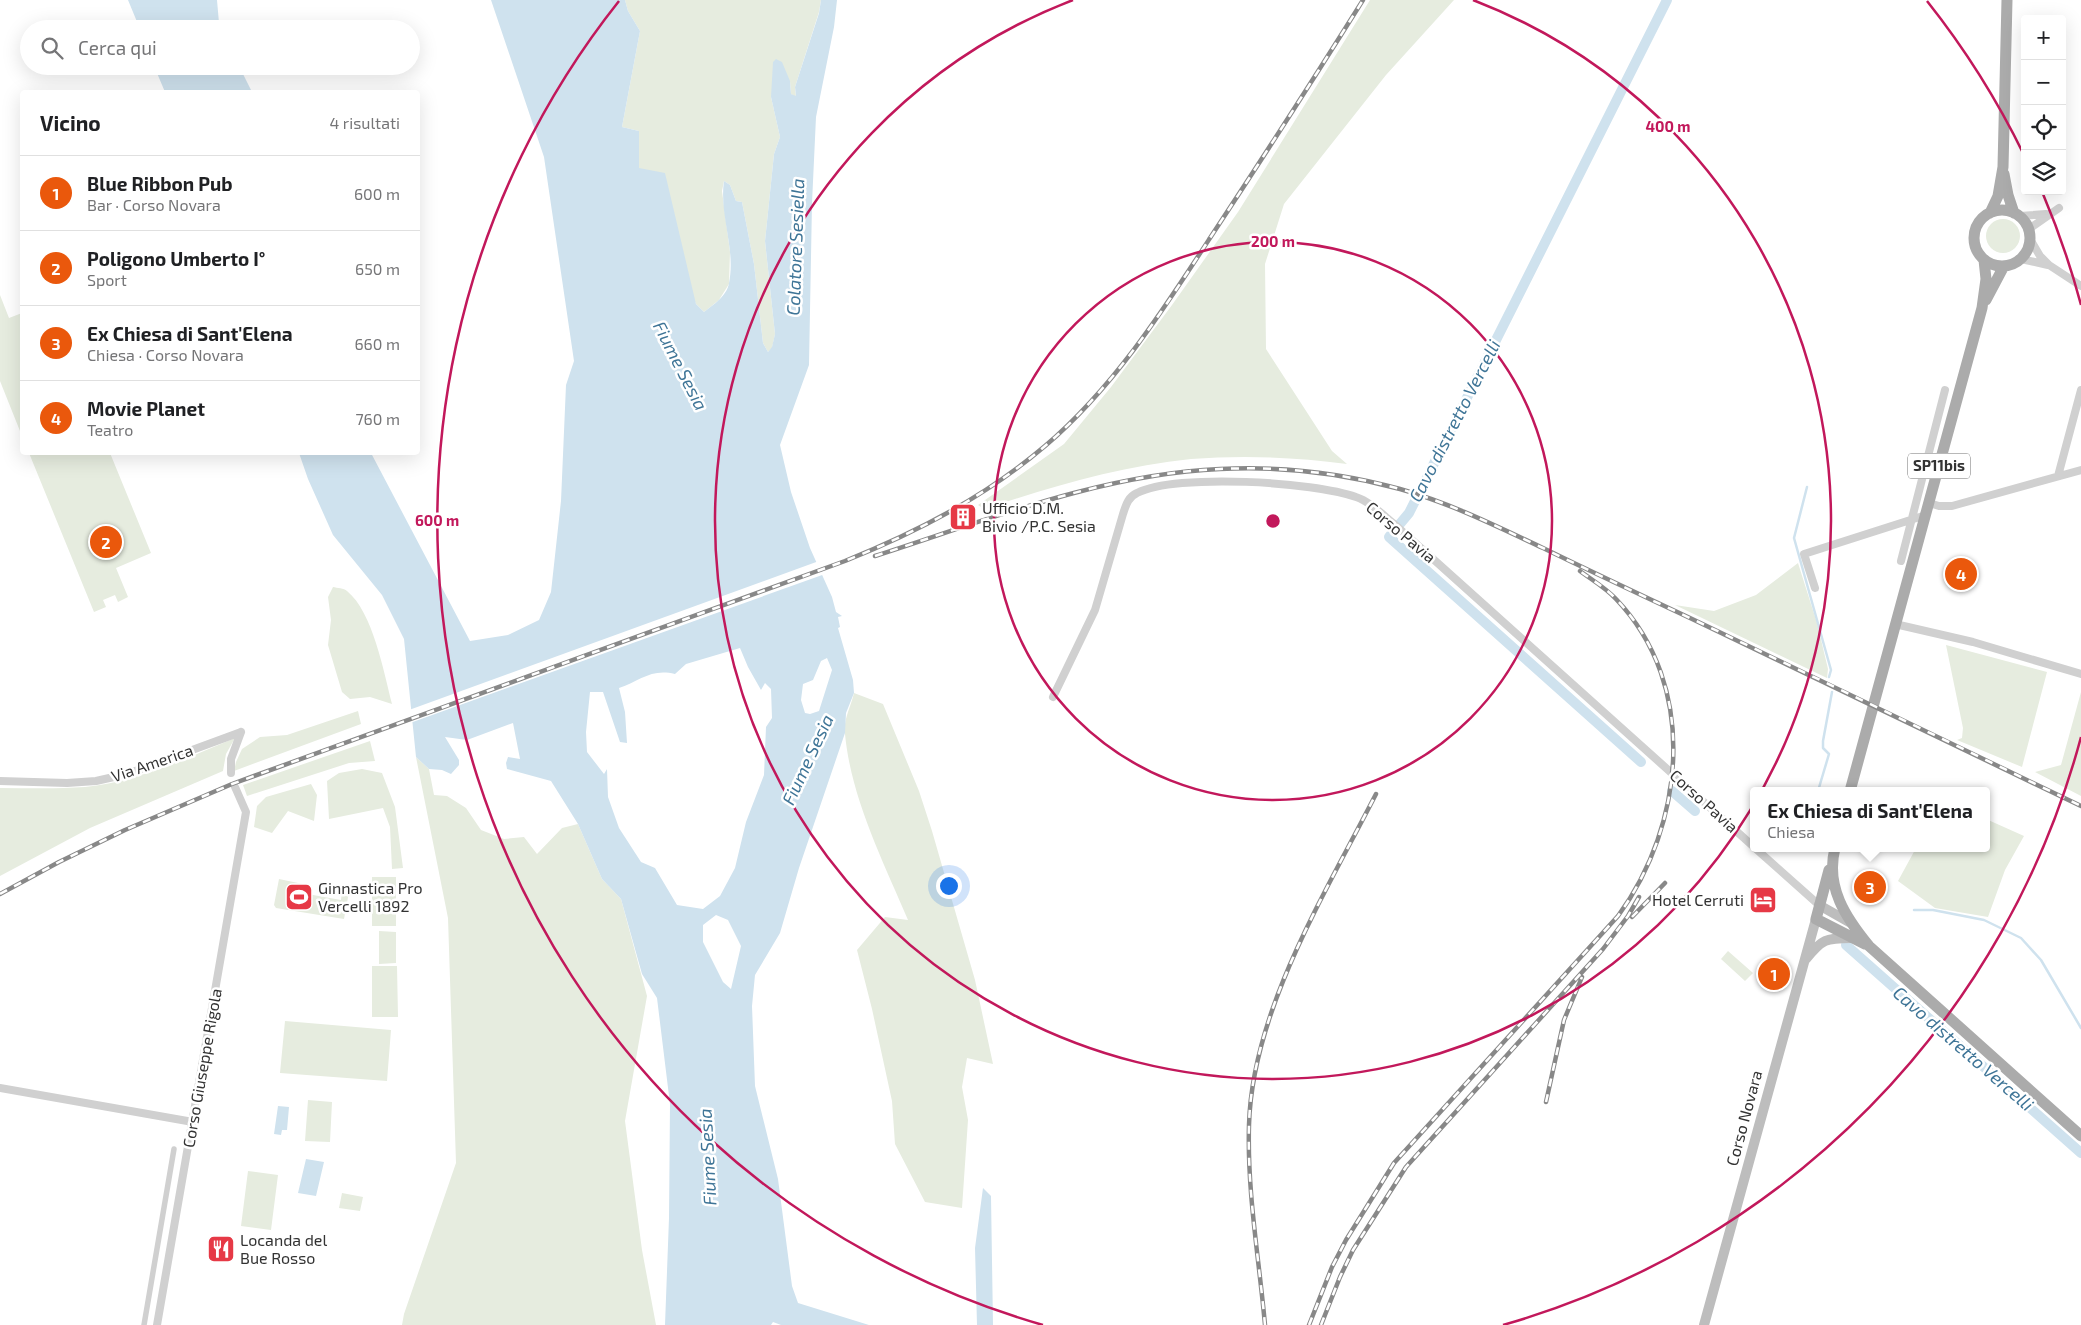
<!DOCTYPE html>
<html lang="it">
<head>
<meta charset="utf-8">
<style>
  :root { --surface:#fff; --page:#f6f6f6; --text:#202124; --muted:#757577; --line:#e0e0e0; --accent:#ea580c }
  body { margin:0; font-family:"Exo 2",sans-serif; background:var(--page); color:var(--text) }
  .controls { position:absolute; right:15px; top:15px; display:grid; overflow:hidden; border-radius:5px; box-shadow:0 5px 20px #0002 }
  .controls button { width:45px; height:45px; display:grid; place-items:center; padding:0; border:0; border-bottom:1px solid var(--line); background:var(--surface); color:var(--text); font:25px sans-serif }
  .you { position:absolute; left:948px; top:885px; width:18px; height:18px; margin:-12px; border:4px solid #fff; border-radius:50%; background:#1a73e8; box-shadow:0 0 0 8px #1a73e833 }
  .badge { display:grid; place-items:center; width:32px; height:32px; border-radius:50%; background:var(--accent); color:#fff; font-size:16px; font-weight:700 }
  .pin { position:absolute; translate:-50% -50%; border:2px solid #fff; box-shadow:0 1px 5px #0006 }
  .popup { position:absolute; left:1750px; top:787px; width:240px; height:65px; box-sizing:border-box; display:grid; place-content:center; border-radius:5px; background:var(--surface); filter:drop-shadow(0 1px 4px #0005); font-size:16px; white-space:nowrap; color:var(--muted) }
  .popup b { font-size:19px; color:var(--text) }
  .popup::after { content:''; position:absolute; left:50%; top:100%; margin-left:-10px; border:10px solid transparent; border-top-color:var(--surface) }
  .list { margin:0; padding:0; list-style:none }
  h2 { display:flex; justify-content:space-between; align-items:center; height:65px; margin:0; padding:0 20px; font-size:21px }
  h2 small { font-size:16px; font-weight:400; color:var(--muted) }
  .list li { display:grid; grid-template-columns:32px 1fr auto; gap:15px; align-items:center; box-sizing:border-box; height:75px; padding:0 20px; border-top:1px solid var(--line) }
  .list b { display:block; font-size:19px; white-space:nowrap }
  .list p { margin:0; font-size:16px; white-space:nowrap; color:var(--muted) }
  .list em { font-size:16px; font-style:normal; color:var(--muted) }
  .icon { flex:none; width:28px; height:28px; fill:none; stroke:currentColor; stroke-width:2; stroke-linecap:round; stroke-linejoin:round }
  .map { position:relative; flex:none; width:2081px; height:1325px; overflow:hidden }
  .search { position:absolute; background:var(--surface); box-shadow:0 5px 20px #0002; left:20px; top:20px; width:400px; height:55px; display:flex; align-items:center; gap:12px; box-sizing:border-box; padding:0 18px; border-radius:28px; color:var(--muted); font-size:19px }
  .panel { position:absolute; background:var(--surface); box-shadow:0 5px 20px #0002; left:20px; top:90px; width:400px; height:365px; border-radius:5px }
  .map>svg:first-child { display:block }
</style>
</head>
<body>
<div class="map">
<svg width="2081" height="1325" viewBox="0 0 2081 1325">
  <rect width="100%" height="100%" fill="#fff"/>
  <path fill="#e6ecdf" d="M625,0H821L819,12L795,87L796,97L791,94L790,81L771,97L780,137L774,154L765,241L775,334L772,348L768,352L763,343L754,264L742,202L736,201L730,185L724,181L722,191L730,252L729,284L719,300L704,312L696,304L639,168V131L622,127L640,31L628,11Z
    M1370,0H1454L1386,75L1284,204L1265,264L1266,349L1332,451L1347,464C1295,457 1243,455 1191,459C1120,466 1051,487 984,509L978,505L1064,444L1111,387L1172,305L1238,212Z
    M1986 236a17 17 0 1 1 34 0a17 17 0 1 1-34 0Z
    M0,295L9,318L22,313V436L0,381Z
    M29,453H110L151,553L116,568L128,597L118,602L115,595L103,600L106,607L94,612Z
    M1798,563L1817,623L1828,669L1827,678L1675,605L1714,611L1756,595Z
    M333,587C337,588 344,588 347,591C373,612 384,673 392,704L370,697L350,699L342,692L328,645L331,620L328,597Z
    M1946,645L2047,672L2022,767L1957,740L1962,738L1963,728Z
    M2081,692V796L2035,772L2061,765Z
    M854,693L883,704L919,791L932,831L975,980L993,1064L967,1058L962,1087L968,1120L962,1208L925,1202L895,1144L892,1101L872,1009L857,950L885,917L908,920C883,861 851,798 845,734C843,719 851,707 854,693Z
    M358,711L361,724L234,771L236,762L242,749L260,737L287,735Z
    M235,738L226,754L223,771L90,828L0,876V788C28,788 57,789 85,787C137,782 187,758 235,738Z
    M370,741L375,761L349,763L247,796L243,785Z
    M416,757L429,769L434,795L447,796L466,808L481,830L504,839L524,837L537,854L562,828L578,824L602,879L621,899L647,996L625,1121L642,1250L656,1325H402L404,1314L456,1163L448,918Z
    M362,769L382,773L395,807L403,868L392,869L390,827L383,808L329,819L327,781L339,773Z
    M311,784L317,795L314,821L288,811L272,833L254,827L257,806L266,797Z
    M1986,819L2024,836L2005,870L1988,917L1935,908L1898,881L1916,848H1986Z
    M372,877H396V926H372Z
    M279,879L303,884L302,893L341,900L342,890L349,892L344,919L276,908L274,905Z
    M379,931L396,932V963L379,964Z
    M1728,951L1753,973L1745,981L1721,959Z
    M372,966H397L398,1017H372Z
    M285,1021L391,1030L387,1081L280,1073Z
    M308,1100L332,1102L330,1142L305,1141Z
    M248,1171L278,1175L271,1230L241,1226Z
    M342,1193L363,1197L360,1211L339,1208Z"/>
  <path fill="#cfe2ee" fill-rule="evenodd" d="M128,0H217L219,23L222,29H140Z
    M491,0H625L628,11L640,31L622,127L639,131V168L665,173L696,304L704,312C713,305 727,296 729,283C736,249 719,215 724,181L730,185L736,201L742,202L754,264L763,343L768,352L772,347L775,334L765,241L774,154L780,137L771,97L773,62L776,59L782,62L790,81L791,94L796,96L795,87L819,13L821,0H837L834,27L816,117L812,203L809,365L780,445L791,492L810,548L832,597L836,612L842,616L838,617L840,627L838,628L853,680L854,693L846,713L845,733L799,868L780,933L755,975L752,1006L755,1086L778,1179L792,1286L798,1303L869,1325H781L773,1322L771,1325H665L669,1218L670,1104L657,998L642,974L621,899L602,879L578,824L551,781L507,769L506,763L508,757L520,759L513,723L467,740L445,737L459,760V765L451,774L442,770L429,769L416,757L404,639L382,595L333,535L308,479L299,453H371L470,641L508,635L539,620L551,592L561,501L566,385L574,361L544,157ZM740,648L748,667L761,690L765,683L771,689L772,718L766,727L764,775L746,822L735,868L720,896L703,909L677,905L655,868L641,862L619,828L608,797L607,769L604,774L587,752L586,732L590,692H603L620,742L627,743L625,712L619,688C640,681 651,668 675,674L686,664ZM827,658L832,670L819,711L810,714L805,713L801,700L803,684L813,680L821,661ZM716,915L728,920L741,946L731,989L723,982L703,942V925Z
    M154,66H239L252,92H165Z
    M278,1106L289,1107L287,1130H282L281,1135L274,1134Z
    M306,1159L324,1162L316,1196L298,1193Z
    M983,1188L991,1196L993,1325H977L975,1248Z"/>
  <path fill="#fff" d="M819,561L825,574L410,723L409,710Z"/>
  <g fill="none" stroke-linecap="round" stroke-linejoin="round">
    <path stroke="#cfe2ee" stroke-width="2.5" d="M1807,487L1794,538L1831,670L1829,677
      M1818,791L1829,754L1823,748V741L1832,692
      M1914,910H1933L1984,920L2021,938L2041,960L2081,1028"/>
    <path stroke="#cfe2ee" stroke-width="10" d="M1641,762L1389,537L1409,513L1667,0
      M1672,791L1695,811
      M1846,945L2081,1153"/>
    <path stroke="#d0d0d0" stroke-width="5.5" d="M144,1325L174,1149"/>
    <path stroke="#d0d0d0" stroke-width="8" d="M2020,216L2046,214
      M2029,229L2059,208
      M2030,239L2040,256L2049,265L2081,286
      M2021,259L2048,265
      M2058,476L2081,390
      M1929,503L1939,506H1952L2081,470
      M1901,561L1945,390
      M1815,588L1804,554L1926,515
      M1895,624L1973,642L2081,674
      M1053,697L1095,610L1123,514C1126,505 1128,497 1137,493C1177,473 1314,482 1356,497C1369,501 1382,514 1393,523L1754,847
      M231,773V759L241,732
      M0,781L67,783L96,781L127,774L241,732
      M1755,848L1819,905
      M0,1088L193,1122
      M157,1325L246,812L235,787"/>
    <path stroke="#bdbdbd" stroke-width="10" d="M1819,905L1849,922
      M1806,959C1822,939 1826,938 1851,938
      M1704,1325L1816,919"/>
    <path stroke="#ababab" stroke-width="11" d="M2004,174L2008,195L2014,213
      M1974 238a28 28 0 1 1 56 0a28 28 0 1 1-56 0Z
      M1990,213L1998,196L2003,167L2007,0
      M1986,300L2004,266
      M1850,791L1982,308L1986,279L1984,260
      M1835,848C1825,887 1846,918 1869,946L2081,1136
      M1829,870L1816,919L1865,944"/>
    <g stroke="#888" stroke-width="4.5">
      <path id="rail" d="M875,556C987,520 1102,474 1220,469C1280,466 1342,473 1400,489C1450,503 1496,526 1543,548C1592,572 1641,595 1690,618C1821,680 1951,743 2081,806
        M0,894L59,862L125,830L232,784L845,561C917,532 985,497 1045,446C1113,388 1162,312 1210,238C1262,159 1313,80 1363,0
        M1632,917L1665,883
        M1546,1102L1564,1020L1582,977
        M1265,1325C1259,1258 1247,1192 1249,1125C1252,1011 1325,894 1376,794
        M1309,1325L1332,1267L1346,1240L1394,1163L1618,916C1685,824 1699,686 1616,599C1606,588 1592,580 1580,571
        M1321,1325L1340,1277L1353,1250L1406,1167L1603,949L1628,916L1639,897"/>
    </g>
    <use href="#rail" stroke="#fff" stroke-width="2.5" stroke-dasharray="8" stroke-linecap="butt"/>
  </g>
  <g fill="none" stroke="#c2185b" stroke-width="2.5">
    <circle cx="1273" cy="521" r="279"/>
    <path d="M1473 0A558 558 0 1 1 1073 0"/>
    <path d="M2081 737A836 836 0 0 1 1503 1325M1043 1325A836 836 0 0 1 619 1M1927 1A836 836 0 0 1 2024 155M2043 194A836 836 0 0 1 2081 305"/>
  </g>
  <defs>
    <g id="building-square" transform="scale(1.4375)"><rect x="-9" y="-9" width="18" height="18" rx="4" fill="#e63946" stroke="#fff"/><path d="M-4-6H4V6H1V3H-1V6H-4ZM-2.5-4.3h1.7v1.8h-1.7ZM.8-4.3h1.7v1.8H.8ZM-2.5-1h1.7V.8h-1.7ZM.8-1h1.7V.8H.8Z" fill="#fff"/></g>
    <g id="stadium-square" transform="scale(1.4375)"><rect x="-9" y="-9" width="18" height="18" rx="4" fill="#e63946" stroke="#fff"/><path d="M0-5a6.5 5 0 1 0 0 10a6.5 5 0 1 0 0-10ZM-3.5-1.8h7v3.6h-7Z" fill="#fff"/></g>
    <g id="hotel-square" transform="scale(1.4375)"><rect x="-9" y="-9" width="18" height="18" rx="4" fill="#e63946" stroke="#fff"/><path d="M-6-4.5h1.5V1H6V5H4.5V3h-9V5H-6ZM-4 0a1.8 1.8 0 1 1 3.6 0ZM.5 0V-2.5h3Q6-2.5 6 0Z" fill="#fff"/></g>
    <g id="restaurant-square" transform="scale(1.4375)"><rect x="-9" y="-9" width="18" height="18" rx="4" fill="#e63946" stroke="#fff"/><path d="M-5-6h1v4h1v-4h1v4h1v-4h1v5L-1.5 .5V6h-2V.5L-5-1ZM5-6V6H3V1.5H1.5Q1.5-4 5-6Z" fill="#fff"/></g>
  </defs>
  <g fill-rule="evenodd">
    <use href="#building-square" x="963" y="517"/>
    <use href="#stadium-square" x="299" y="897"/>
    <use href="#hotel-square" x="1763" y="900"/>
    <use href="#restaurant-square" x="221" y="1249"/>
  </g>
  <g text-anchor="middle" stroke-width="5" stroke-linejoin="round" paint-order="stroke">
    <rect fill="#fff" stroke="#707070" stroke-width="1" x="1908" y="453.5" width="62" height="25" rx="4"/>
    <g font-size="15" font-weight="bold" fill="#333">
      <text x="1939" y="471">SP11bis</text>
    </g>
    <g font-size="16" fill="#333" stroke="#fff" text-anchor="start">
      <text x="982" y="514">Ufficio D.M.<tspan x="982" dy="18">Bivio /P.C. Sesia</tspan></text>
      <text x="318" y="894">Ginnastica Pro<tspan x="318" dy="18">Vercelli 1892</tspan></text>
      <text x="1744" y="906" text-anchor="end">Hotel Cerruti</text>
      <text x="240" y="1246">Locanda del<tspan x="240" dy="18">Bue Rosso</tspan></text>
    </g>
    <g font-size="16" fill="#333" stroke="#fff">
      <text transform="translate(1401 532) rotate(40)" y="6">Corso Pavia</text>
      <text transform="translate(152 763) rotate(-19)" y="6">Via America</text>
      <text transform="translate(1704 801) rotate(42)" y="6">Corso Pavia</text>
      <text transform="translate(202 1068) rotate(-80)" y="6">Corso Giuseppe Rigola</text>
      <text transform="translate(1744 1118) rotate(-75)" y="6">Corso Novara</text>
    </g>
    <g font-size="18" font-style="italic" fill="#3f7597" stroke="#fff">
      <text transform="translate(796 247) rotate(-88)" y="6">Colatore Sesiella</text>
      <text transform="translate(680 366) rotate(63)" y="6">Fiume Sesia</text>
      <text transform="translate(1455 421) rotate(-63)" y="6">Cavo distretto Vercelli</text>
      <text transform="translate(808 760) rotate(-65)" y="6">Fiume Sesia</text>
      <text transform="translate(1963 1049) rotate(41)" y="6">Cavo distretto Vercelli</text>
      <text transform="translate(708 1157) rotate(-93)" y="6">Fiume Sesia</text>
    </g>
  </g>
  <circle cx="1273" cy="521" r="8" fill="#c2185b" stroke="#fff" stroke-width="2.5"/>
  <g font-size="15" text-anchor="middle" font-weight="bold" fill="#c2185b" stroke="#fff" stroke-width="5" stroke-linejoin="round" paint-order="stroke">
    <text x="1668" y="132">400 m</text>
    <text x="1273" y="247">200 m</text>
    <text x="437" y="526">600 m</text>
  </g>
</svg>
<div class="controls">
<button>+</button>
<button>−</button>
<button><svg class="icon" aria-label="locate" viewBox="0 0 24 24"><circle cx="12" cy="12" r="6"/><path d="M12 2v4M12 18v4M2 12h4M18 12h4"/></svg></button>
<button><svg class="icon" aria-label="layers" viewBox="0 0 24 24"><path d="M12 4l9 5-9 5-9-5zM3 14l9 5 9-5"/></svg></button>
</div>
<div class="you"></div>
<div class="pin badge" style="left:1774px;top:974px">1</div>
<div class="pin badge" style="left:106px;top:542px">2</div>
<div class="pin badge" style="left:1870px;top:887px">3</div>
<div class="popup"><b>Ex Chiesa di Sant'Elena</b>Chiesa</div>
<div class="pin badge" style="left:1961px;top:574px">4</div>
<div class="search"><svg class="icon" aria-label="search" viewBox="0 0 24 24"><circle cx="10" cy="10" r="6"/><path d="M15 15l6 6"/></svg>Cerca qui</div>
<section class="panel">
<h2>Vicino<small>4 risultati</small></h2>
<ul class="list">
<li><span class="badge">1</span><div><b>Blue Ribbon Pub</b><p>Bar · Corso Novara</p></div><em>600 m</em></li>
<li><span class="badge">2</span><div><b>Poligono Umberto I°</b><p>Sport</p></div><em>650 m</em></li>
<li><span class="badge">3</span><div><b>Ex Chiesa di Sant'Elena</b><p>Chiesa · Corso Novara</p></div><em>660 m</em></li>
<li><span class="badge">4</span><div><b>Movie Planet</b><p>Teatro</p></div><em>760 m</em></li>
</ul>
</section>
</div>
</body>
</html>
